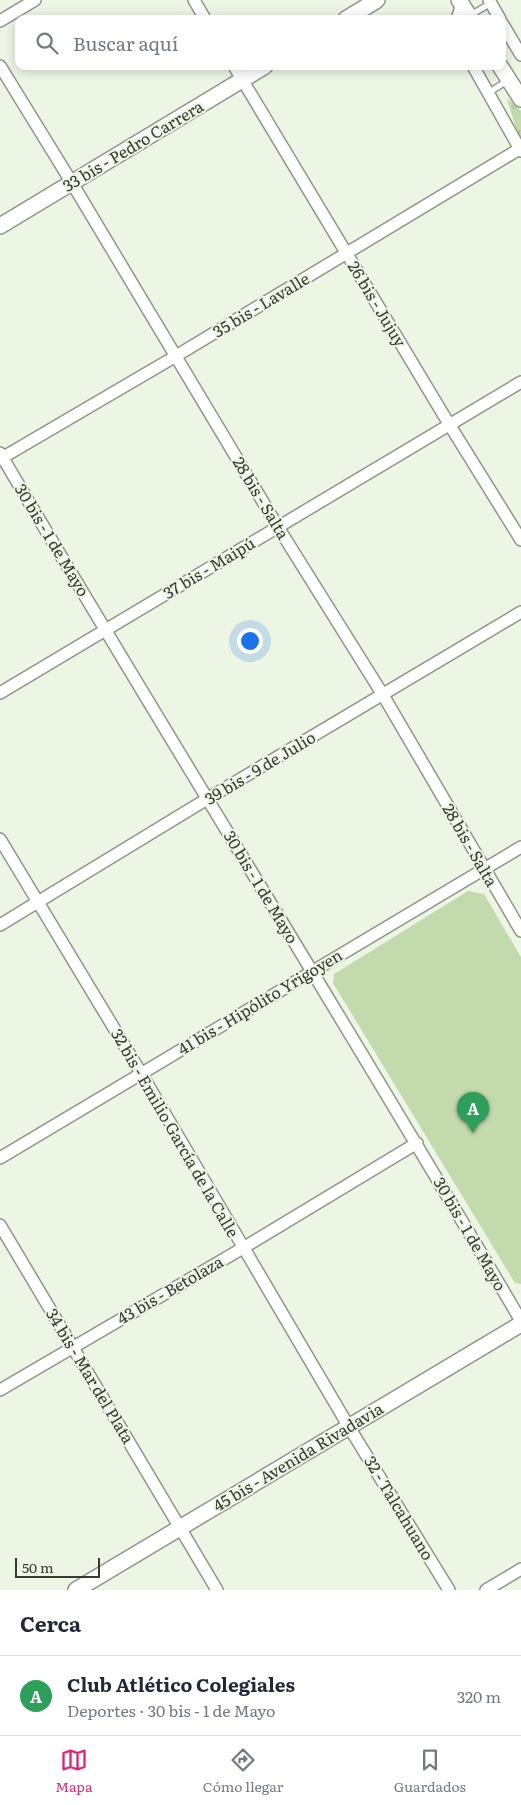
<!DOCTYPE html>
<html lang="es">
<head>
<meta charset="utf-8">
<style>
  :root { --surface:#fff; --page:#f2f2f3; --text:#1f2937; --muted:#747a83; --line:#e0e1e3; --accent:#db2777 }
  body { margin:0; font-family:Literata,serif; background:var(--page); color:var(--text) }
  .scale { position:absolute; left:15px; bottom:12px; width:85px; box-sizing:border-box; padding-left:5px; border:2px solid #363a33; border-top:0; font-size:14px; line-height:18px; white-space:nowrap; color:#363a33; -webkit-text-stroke:4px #edf6e5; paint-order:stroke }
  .you { position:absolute; left:249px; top:640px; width:18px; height:18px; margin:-12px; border:4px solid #fff; border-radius:50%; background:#1a73e8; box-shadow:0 0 0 8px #1a73e833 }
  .badge { display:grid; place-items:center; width:32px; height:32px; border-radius:50%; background:var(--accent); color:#fff; font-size:16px; font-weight:700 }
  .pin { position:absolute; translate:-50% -41px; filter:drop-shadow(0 1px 2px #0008) }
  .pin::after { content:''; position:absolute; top:26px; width:18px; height:15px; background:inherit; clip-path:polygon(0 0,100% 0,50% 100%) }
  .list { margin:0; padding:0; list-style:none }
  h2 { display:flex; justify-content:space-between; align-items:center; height:65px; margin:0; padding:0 20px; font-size:21px }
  h2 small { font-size:16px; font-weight:400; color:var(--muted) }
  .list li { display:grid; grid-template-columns:32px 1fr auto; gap:15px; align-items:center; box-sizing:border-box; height:80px; padding:0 20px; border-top:1px solid var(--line) }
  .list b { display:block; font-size:19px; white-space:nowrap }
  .list p { margin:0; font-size:16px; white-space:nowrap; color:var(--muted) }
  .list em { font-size:16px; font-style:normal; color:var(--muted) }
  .icon { flex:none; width:28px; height:28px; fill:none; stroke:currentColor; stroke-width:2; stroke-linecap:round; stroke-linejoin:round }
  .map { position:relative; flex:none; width:521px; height:1590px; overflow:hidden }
  .search { position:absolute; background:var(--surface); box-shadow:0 2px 12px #0003; left:15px; right:15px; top:15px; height:55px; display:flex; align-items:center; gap:12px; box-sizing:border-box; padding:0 18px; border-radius:10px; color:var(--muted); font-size:19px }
  .sheet { height:145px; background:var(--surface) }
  nav { display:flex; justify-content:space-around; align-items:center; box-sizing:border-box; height:70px; border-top:1px solid var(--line); background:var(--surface); font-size:14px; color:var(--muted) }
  nav a { display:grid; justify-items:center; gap:2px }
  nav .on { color:var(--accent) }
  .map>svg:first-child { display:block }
</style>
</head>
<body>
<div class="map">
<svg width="521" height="1590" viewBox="0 0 521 1590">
  <defs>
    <pattern id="grass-tufts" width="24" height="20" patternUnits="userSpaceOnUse" patternTransform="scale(1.25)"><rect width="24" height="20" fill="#c3daad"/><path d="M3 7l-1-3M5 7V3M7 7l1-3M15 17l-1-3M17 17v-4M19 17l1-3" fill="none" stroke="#a8bc95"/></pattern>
  </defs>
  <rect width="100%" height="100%" fill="#edf6e5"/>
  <path fill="url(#grass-tufts)" d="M507,99L512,102L521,111V138L518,135Z"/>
  <path fill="#c3daad" d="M468,891L484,894L521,957V1284L515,1283L333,983L334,974Z"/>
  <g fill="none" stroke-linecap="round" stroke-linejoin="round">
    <g stroke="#8e9787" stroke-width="8">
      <path id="lane" d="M469,16L491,3
        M488,93L507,81"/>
    </g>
    <g stroke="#8e9787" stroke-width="14">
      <path id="street" d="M194,0L205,19
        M489,0L500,19
        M457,19L462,4
        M0,21L35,0
        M502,23L521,55
        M0,66L72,183L278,527L383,695L521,931
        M234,66L449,424L521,540
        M473,66L521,151
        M0,453C171,744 351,1030 521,1321
        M0,459L176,356L521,148
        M0,693L521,382
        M0,839L141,1073L349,1427L449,1590
        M0,925L207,799L521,612
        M0,1158L521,847
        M0,1225L217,1590
        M0,1390L243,1248L417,1143
        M486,1590L521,1569"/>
    </g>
    <g stroke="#8e9787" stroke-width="18">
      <path id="secondary" d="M459,0L471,19
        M346,19L377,0
        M500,66L521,99
        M0,226L265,66
        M76,1590L521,1324"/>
    </g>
    <use href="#lane" stroke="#fff" stroke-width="5.5"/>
    <use href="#street" stroke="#fff" stroke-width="11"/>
    <use href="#secondary" stroke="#fff" stroke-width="15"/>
  </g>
  <g text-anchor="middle" stroke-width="4" stroke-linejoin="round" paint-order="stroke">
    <g font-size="16" fill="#363a33" stroke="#edf6e5">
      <text transform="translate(133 146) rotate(-31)" y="6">33 bis - Pedro Carrera</text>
      <text transform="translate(377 304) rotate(59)" y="6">26 bis - Jujuy</text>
      <text transform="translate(261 305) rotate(-31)" y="6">35 bis - Lavalle</text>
      <text transform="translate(261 498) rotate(59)" y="6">28 bis - Salta</text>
      <text transform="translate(52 540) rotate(59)" y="6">30 bis - 1 de Mayo</text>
      <text transform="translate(209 568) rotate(-31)" y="6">37 bis - Maipú</text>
      <text transform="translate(260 768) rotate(-31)" y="6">39 bis - 9 de Julio</text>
      <text transform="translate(470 845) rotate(60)" y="6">28 bis - Salta</text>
      <text transform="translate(261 887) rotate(59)" y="6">30 bis - 1 de Mayo</text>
      <text transform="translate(260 1002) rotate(-31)" y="6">41 bis - Hipólito Yrigoyen</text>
      <text transform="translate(175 1133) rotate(60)" y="6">32 bis - Emilio García de la Calle</text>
      <text transform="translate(470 1234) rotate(60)" y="6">30 bis - 1 de Mayo</text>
      <text transform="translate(170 1290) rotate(-30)" y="6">43 bis - Betolaza</text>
      <text transform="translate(90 1376) rotate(59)" y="6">34 bis - Mar del Plata</text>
      <text transform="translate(298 1457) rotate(-31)" y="6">45 bis - Avenida Rivadavia</text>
      <text transform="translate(399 1508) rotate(59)" y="6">32 - Talcahuano</text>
    </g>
  </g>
</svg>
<div class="scale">50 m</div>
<div class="you"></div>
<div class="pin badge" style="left:473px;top:1133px;background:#2e9e5b">A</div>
<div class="search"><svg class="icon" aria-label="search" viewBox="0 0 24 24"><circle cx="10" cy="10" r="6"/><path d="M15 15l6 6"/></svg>Buscar aquí</div>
</div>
<section class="sheet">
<h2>Cerca<small></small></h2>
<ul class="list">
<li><span class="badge" style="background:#2e9e5b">A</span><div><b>Club Atlético Colegiales</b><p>Deportes · 30 bis - 1 de Mayo</p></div><em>320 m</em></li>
</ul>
</section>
<nav>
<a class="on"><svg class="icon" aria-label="map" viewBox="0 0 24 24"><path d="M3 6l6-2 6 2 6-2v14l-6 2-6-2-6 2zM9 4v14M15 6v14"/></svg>Mapa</a>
<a><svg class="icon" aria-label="directions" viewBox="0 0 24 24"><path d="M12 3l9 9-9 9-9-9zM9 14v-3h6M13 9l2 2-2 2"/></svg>Cómo llegar</a>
<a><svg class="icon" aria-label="saved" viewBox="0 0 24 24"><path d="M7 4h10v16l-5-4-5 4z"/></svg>Guardados</a>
</nav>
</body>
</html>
